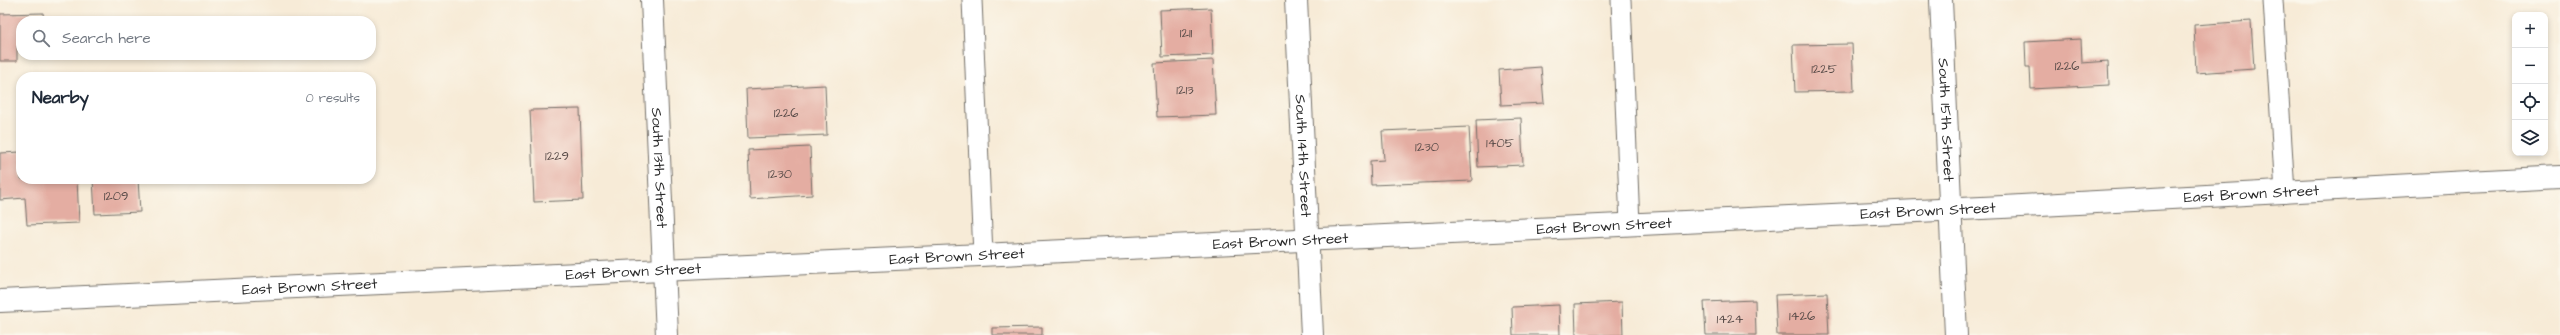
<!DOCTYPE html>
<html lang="en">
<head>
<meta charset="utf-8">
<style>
  :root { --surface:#fff; --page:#f6f6f7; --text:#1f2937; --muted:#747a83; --line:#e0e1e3 }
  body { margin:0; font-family:"Architects Daughter",sans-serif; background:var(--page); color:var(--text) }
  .controls { position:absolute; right:12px; top:12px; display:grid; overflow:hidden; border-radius:8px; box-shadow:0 2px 6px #0003 }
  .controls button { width:36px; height:36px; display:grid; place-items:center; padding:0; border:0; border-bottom:1px solid var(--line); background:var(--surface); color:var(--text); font:20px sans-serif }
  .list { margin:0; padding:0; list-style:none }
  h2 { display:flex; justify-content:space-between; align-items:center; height:52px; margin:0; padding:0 16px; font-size:17px }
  h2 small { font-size:13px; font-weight:400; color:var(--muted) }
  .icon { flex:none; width:22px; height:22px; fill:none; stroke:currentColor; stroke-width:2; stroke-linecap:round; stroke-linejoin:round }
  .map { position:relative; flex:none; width:2560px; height:335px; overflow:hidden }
  .search { position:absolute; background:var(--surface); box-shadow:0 2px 6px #0003; left:16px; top:16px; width:360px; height:44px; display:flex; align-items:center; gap:10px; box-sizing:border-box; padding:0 14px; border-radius:16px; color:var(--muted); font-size:15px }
  .panel { position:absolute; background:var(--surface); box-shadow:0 2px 6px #0003; left:16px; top:72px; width:360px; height:112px; border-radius:16px }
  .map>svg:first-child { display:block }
</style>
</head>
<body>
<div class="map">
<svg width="2560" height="335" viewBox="0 0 2560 335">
  <rect width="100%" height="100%" fill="#fbf7ec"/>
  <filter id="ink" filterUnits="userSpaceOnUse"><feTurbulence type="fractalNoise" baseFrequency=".025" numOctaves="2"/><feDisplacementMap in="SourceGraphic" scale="8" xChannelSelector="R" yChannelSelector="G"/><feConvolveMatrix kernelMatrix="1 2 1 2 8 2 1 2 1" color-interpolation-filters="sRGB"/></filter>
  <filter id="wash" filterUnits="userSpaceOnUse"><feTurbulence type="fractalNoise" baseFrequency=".012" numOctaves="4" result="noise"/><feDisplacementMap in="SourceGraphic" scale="16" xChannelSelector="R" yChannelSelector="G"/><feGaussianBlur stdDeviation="0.9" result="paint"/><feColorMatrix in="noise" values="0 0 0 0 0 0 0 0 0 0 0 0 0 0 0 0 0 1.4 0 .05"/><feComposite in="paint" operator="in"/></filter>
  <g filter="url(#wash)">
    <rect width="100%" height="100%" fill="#f7ebd7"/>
    <g id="blocks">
      <path fill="#e4ada2" d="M1211,8L1213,55L1162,57L1160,10Z
        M43,13L44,21H21V46H17V61H0V14Z
        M2251,21L2254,69L2196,73L2194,25Z
        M2081,39L2082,63L2108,61L2109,85L2031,89L2030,67H2026L2025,42Z
        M1852,44L1854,91L1795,92L1793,45Z
        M1213,60L1216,115L1157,117L1154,63Z
        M1541,67L1544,103L1501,105L1499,70Z
        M825,85L827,135L748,138L746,89Z
        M580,109L583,200L534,202L530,110Z
        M1521,118L1523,165L1478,167L1476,120Z
        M1469,127L1472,181L1371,185L1370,161L1384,160L1382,131Z
        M810,147L812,195L750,199L748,150Z
        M21,152V179H77L79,223L27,225L25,198L0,200V153Z
        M93,179H138L140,212L95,214Z
        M1827,293L1829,335H1777L1775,295Z
        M1755,300L1756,335H1706L1704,302Z
        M1622,302L1623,335H1576L1575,304Z
        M1559,305L1560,335H1513L1512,307Z
        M1042,327V335H992V328Z"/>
    </g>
  </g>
  <g filter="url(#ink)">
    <use href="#blocks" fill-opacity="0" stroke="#726e67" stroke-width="1"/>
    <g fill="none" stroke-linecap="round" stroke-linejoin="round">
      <g stroke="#726e67" stroke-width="21">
        <path id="lane" d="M972,0L983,255
          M1621,0L1630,225
          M2273,0L2285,193"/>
      </g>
      <g stroke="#726e67" stroke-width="24">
        <g id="street">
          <path id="s1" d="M652,0L667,335"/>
          <path id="s2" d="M1296,0L1312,335"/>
          <path id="s3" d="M1941,0L1956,335"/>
          <path id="s4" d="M0,301L2003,207L2560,177"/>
        </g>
      </g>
      <use href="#lane" stroke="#fff" stroke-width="19"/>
      <use href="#street" stroke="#fff" stroke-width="22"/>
    </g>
  </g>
  <g text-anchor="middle" stroke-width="3.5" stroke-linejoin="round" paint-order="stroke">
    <g font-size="13" fill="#594c49">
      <text x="1186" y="37">1211</text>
      <text x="2067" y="70">1226</text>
      <text x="1824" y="73">1225</text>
      <text x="1185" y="94">1213</text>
      <text x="786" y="117">1226</text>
      <text x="1500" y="147">1405</text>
      <text x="1427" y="151">1230</text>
      <text x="557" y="160">1229</text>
      <text x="780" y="178">1230</text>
      <text x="116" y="200">1209</text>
      <text x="1802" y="320">1426</text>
      <text x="1730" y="323">1424</text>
    </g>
    <g font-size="15" fill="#2b2b2b" stroke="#fbf7ec">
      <text dy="5" stroke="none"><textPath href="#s3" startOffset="120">South 15th Street</textPath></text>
      <text dy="5" stroke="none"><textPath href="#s2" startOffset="156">South 14th Street</textPath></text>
      <text dy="5" stroke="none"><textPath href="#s1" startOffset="168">South 13th Street</textPath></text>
      <text dy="5" stroke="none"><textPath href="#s4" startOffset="2254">East Brown Street</textPath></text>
      <text dy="5" stroke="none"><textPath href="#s4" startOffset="1930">East Brown Street</textPath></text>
      <text dy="5" stroke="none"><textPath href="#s4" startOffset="1606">East Brown Street</textPath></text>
      <text dy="5" stroke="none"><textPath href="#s4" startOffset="1282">East Brown Street</textPath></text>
      <text dy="5" stroke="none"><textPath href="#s4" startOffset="958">East Brown Street</textPath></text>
      <text dy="5" stroke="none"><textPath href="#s4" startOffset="634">East Brown Street</textPath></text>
      <text dy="5" stroke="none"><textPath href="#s4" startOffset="310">East Brown Street</textPath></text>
    </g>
  </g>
</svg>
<div class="controls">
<button>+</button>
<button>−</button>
<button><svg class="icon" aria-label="locate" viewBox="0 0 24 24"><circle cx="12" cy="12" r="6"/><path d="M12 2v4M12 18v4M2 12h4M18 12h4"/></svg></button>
<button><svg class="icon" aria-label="layers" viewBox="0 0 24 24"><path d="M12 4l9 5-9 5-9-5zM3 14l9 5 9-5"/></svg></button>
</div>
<div class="search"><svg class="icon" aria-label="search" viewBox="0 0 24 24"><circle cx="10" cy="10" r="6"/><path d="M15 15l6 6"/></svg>Search here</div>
<section class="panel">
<h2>Nearby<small>0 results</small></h2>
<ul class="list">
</ul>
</section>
</div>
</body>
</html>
